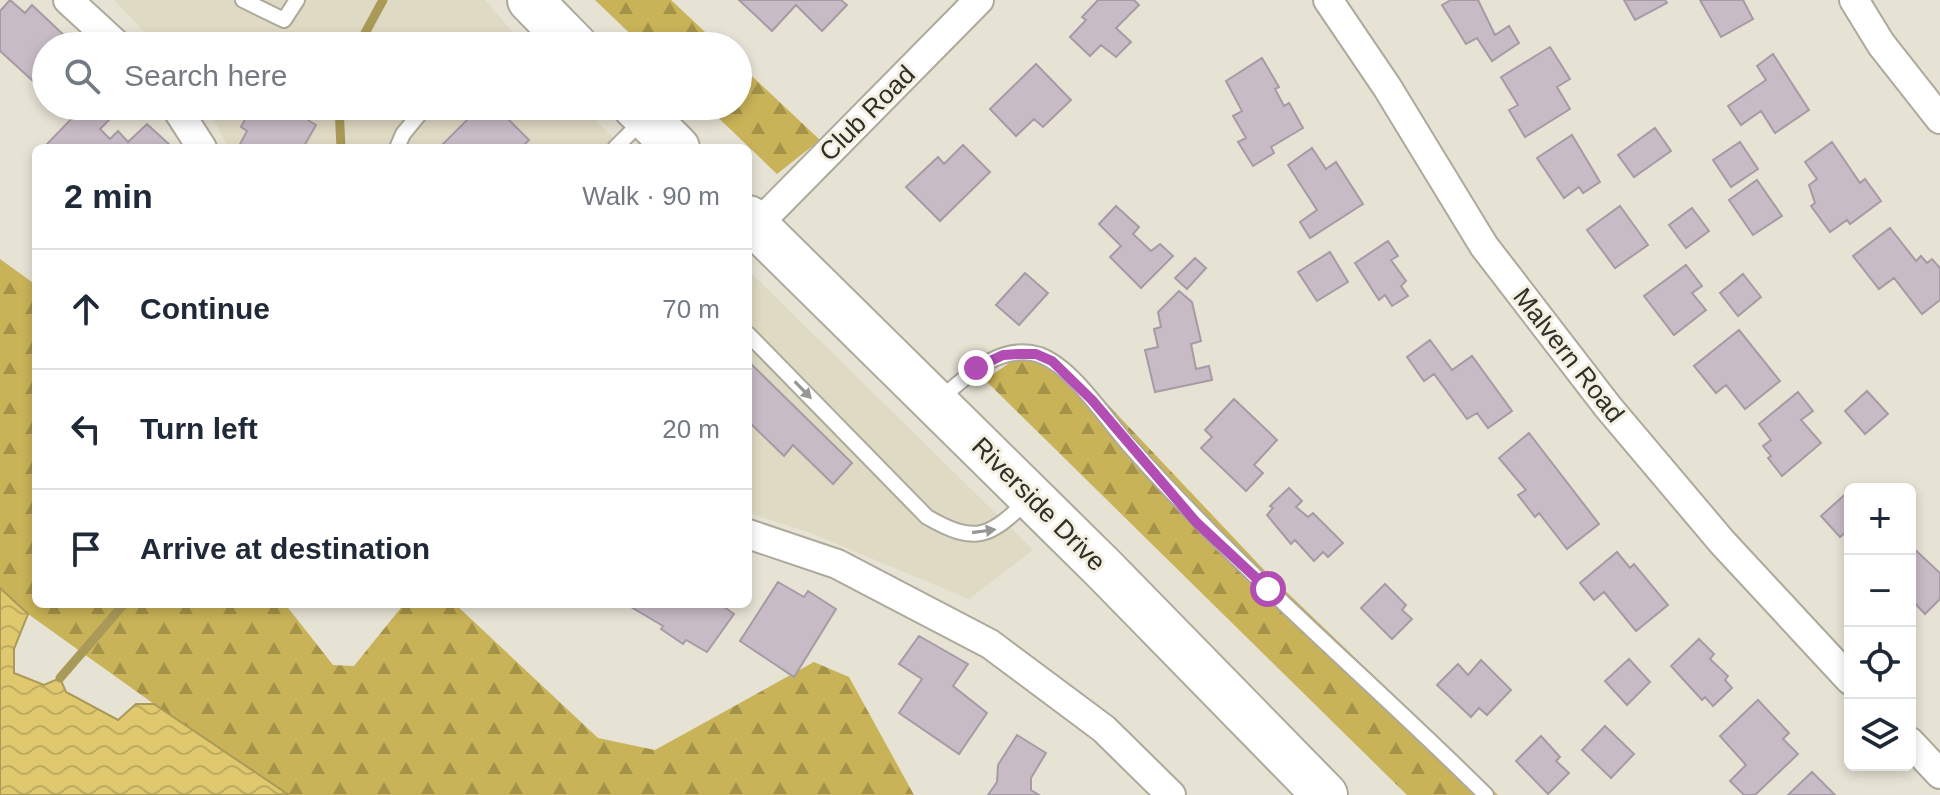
<!DOCTYPE html>
<html lang="en">
<head>
<meta charset="utf-8">
<style>
  :root { --surface:#fff; --page:#f2f2f3; --text:#1f2937; --muted:#747a83; --line:#e0e1e3 }
  body { margin:0; font-family:Helvetica,sans-serif; background:var(--page); color:var(--text) }
  .controls { position:absolute; right:24px; bottom:24px; display:grid; overflow:hidden; border-radius:12px; box-shadow:0 4px 12px #0003 }
  .controls button { width:72px; height:72px; display:grid; place-items:center; padding:0; border:0; border-bottom:2px solid var(--line); background:var(--surface); color:var(--text); font:40px sans-serif }
  .stop { position:absolute; width:24px; height:24px; margin:-18px; border:6px solid #b24eb3; border-radius:50%; background:#fff }
  .stop.end { background:#b24eb3; border-color:#fff; box-shadow:0 2px 8px #0008 }
  .list { margin:0; padding:0; list-style:none }
  h2 { display:flex; justify-content:space-between; align-items:center; height:104px; margin:0; padding:0 32px; font-size:34px }
  h2 small { font-size:26px; font-weight:400; color:var(--muted) }
  .list li { display:grid; grid-template-columns:52px 1fr auto; gap:24px; align-items:center; box-sizing:border-box; height:120px; padding:0 32px; border-top:2px solid var(--line) }
  .list b { display:block; font-size:30px; white-space:nowrap }
  .list em { font-size:26px; font-style:normal; color:var(--muted) }
  .icon { flex:none; width:44px; height:44px; fill:none; stroke:currentColor; stroke-width:2; stroke-linecap:round; stroke-linejoin:round }
  .map { position:relative; flex:none; width:1940px; height:795px; overflow:hidden }
  .search { position:absolute; background:var(--surface); box-shadow:0 4px 12px #0003; left:32px; top:32px; width:720px; height:88px; display:flex; align-items:center; gap:20px; box-sizing:border-box; padding:0 28px; border-radius:44px; color:var(--muted); font-size:30px }
  .panel { position:absolute; background:var(--surface); box-shadow:0 4px 12px #0003; left:32px; top:144px; width:720px; height:464px; border-radius:12px }
  .map>svg:first-child { display:block }
</style>
</head>
<body>
<div class="map">
<svg width="1940" height="795" viewBox="0 0 1940 795">
  <defs>
    <pattern id="forest-firs" width="22" height="20" patternUnits="userSpaceOnUse" patternTransform="scale(2)"><rect width="22" height="20" fill="#c9b358"/><path d="M5 1l3.5 6h-7zM16 11l3.5 6h-7z" fill="#a49249"/></pattern>
    <pattern id="water-waves" width="16" height="10" patternUnits="userSpaceOnUse" patternTransform="scale(2)"><rect width="16" height="10" fill="#dfc86d"/><path d="M0 5q4-4 8 0t8 0" fill="none" stroke="#c0ac5e"/></pattern>
  </defs>
  <rect width="100%" height="100%" fill="#e6e2d4"/>
  <path fill="#dfdac4" d="M114,0H485L525,46H158Z
    M206,106H581L624,148H229Z
    M748,270L1033,550L969,599L808,532L748,513Z"/>
  <path fill="url(#forest-firs)" d="M595,0H671L720,46H643Z
    M738,63L820,140L777,174L706,106H738Z
    M0,259L36,285V604H285L333,665L354,666L404,604H455L598,738L655,750L814,662L849,677L914,795H289L154,704L28,614L0,588Z
    M1033,346L1078,373L1267,573L1498,795H1407L985,380Z"/>
  <path fill="url(#water-waves)" stroke="#aa9a58" stroke-width="2" d="M0,588L28,614L14,649V673L44,685L60,678L66,692L118,720L136,704H154L289,795H0Z"/>
  <g fill="none" stroke-linecap="round" stroke-linejoin="round">
    <path stroke="#aa9a58" stroke-width="9" d="M358,46L383,0
      M339,106L341,148
      M60,678L124,604"/>
  </g>
  <path fill="#c7bbc6" stroke="#a69ba5" stroke-width="2" d="M10,0L25,13L32,5L68,39L62,46H46V88L36,79L34,82L0,51V11Z
    M739,0H841L847,5L822,31L796,5L772,31Z
    M1098,0H1134L1139,5L1116,28L1131,42L1116,57L1101,45L1090,56L1070,37L1086,20L1082,17Z
    M1451,0H1478L1495,35L1509,26L1519,43L1492,61L1477,38L1466,44L1442,5Z
    M1624,0H1665L1667,3L1635,20Z
    M1700,0H1743L1753,19L1721,37Z
    M1550,47L1570,79L1557,87L1570,109L1525,137L1509,110L1518,105L1501,77Z
    M1773,54L1809,110L1775,133L1761,111L1741,125L1728,106L1766,80L1757,66Z
    M1262,58L1279,87L1275,89L1284,106L1289,103L1303,128L1271,147L1274,153L1253,166L1238,142L1246,138L1233,116L1242,111L1226,81Z
    M1036,64L1071,100L1043,127L1034,119L1016,136L990,109Z
    M77,106H123L100,129L110,139L118,131L128,142L147,124L171,146L48,148L46,145L80,110Z
    M254,106H316L308,120L316,125L303,148H238L247,131L241,127L248,114L255,119L260,109Z
    M481,106H495L529,140L521,148H439Z
    M1655,128L1671,151L1634,177L1618,155Z
    M1572,135L1600,182L1583,193L1579,187L1564,198L1537,158Z
    M1740,142L1758,169L1731,187L1713,160Z
    M1832,142L1860,183L1865,179L1881,201L1850,224L1847,220L1830,232L1811,206L1815,203L1809,185L1817,179L1805,162Z
    M963,145L990,172L940,221L906,187L938,157L944,164Z
    M1312,148L1326,169L1336,162L1363,204L1310,238L1300,222L1317,210L1288,165Z
    M1757,180L1782,216L1753,235L1729,200Z
    M1116,206L1139,227L1133,234L1151,251L1160,244L1173,256L1141,288L1110,257L1121,246L1099,224Z
    M1620,206L1648,245L1615,268L1587,230Z
    M1692,208L1709,231L1686,248L1669,225Z
    M1890,228L1916,261L1921,256L1927,263L1932,259L1940,268V300L1922,314L1894,278L1879,289L1853,256Z
    M1388,241L1398,256L1391,260L1406,281L1401,286L1408,296L1392,306L1385,295L1379,300L1355,263Z
    M1330,252L1348,282L1317,301L1298,272Z
    M1195,258L1206,268L1187,289L1175,278Z
    M1686,265L1702,286L1692,293L1706,310L1674,335L1644,296Z
    M1025,273L1048,293L1019,325L996,305Z
    M1743,274L1761,297L1738,316L1720,293Z
    M1179,291L1192,302L1201,341L1191,344L1196,369L1209,366L1212,380L1155,392L1145,350L1158,347L1154,329L1161,327L1158,312Z
    M1739,330L1780,381L1745,409L1726,385L1716,393L1694,366Z
    M1430,340L1452,370L1472,356L1512,411L1488,428L1477,413L1467,419L1434,374L1424,381L1407,357Z
    M748,361L852,463L833,484L793,445L784,456L748,421Z
    M1867,391L1888,414L1865,434L1845,411Z
    M1798,392L1813,411L1801,420L1821,443L1782,476L1768,458L1771,456L1763,446L1771,440L1759,424Z
    M1234,399L1277,440L1254,465L1263,473L1246,491L1201,448L1212,437L1205,430Z
    M1529,433L1599,524L1567,549L1539,513L1535,517L1518,495L1526,490L1499,458Z
    M1289,488L1302,501L1296,507L1308,517L1313,513L1343,543L1328,557L1323,552L1314,561L1295,540L1291,544L1267,515L1273,508L1270,506Z
    M1850,490V528L1840,537L1821,516Z
    M1910,545L1940,573V599L1925,614L1910,598Z
    M1617,552L1630,568L1634,564L1668,605L1636,631L1604,592L1594,600L1580,583Z
    M778,582L804,597L808,591L836,609L794,677L740,641Z
    M1385,584L1406,605L1402,610L1412,619L1392,639L1361,608Z
    M626,604H720L734,614L707,652L686,640L683,644L661,629L663,626Z
    M919,636L968,664L953,686L987,713L959,754L899,713L922,679L899,664Z
    M1699,639L1714,654L1710,659L1728,676L1725,680L1732,688L1713,706L1705,697L1702,700L1671,666Z
    M1629,659L1650,682L1627,705L1605,681Z
    M1481,660L1511,690L1487,715L1479,708L1471,717L1437,685L1458,664L1468,675Z
    M1758,700L1789,733L1783,739L1798,754L1755,795H1744L1730,781L1746,765L1720,736Z
    M1605,726L1634,754L1611,778L1582,750Z
    M1017,735L1046,753L1031,778V790L1039,795H988L997,782L998,765Z
    M1541,736L1560,757L1556,761L1569,773L1548,794L1516,761Z
    M1812,772L1835,795H1788Z"/>
  <g fill="none" stroke-linecap="round" stroke-linejoin="round">
    <g stroke="#ada99b" stroke-width="18">
      <path id="service" d="M243,0L284,20L297,0
        M397,148L403,134L426,106
        M615,148L643,120
        M748,334L927,517C976,545 989,537 1027,501
        M939,400C966,377 1000,342 1040,355C1074,368 1105,418 1129,445C1239,570 1367,677 1486,795"/>
    </g>
    <g stroke="#ada99b" stroke-width="32">
      <path id="minor" d="M68,0L118,46
        M1328,0L1387,87L1484,246L1608,407L1722,542L1850,680
        M1854,0L1881,44L1940,119
        M175,106L202,148
        M756,226L979,0
        M748,534L837,564L990,644L1104,729L1171,795
        M1910,742L1940,774"/>
    </g>
    <g stroke="#ada99b" stroke-width="48">
      <path id="primary" d="M530,0L575,46
        M635,106L677,148
        M748,218L1103,568L1325,795"/>
    </g>
    <use href="#service" stroke="#fff" stroke-width="14"/>
    <use href="#minor" stroke="#fff" stroke-width="28"/>
    <use href="#primary" stroke="#fff" stroke-width="44"/>
  </g>
  <defs><path id="oneway-solid" d="M-6-.8H1V-3.2L6.5 0L1 3.2V.8H-6Z" transform="scale(2)"/></defs>
  <g fill="#979694">
    <use href="#oneway-solid" transform="translate(803 390) rotate(46)"/>
    <use href="#oneway-solid" transform="translate(984 531) rotate(-8)"/>
  </g>
  <g fill="none" stroke-linecap="round" stroke-linejoin="round">
    <path stroke="#b24eb3" stroke-width="10" d="M976,368L1003,355L1019,354H1036L1052,361L1092,400L1196,522L1268,589"/>
  </g>
  <g text-anchor="middle" stroke-width="6" stroke-linejoin="round" paint-order="stroke">
    <g font-size="26" fill="#2f2e28" stroke="#f3f0e1">
      <text transform="translate(867 113) rotate(-45)" y="9">Club Road</text>
      <text transform="translate(1569 355) rotate(52)" y="9">Malvern Road</text>
      <text transform="translate(1039 504) rotate(45)" y="9">Riverside Drive</text>
    </g>
  </g>
</svg>
<div class="controls">
<button>+</button>
<button>−</button>
<button><svg class="icon" aria-label="locate" viewBox="0 0 24 24"><circle cx="12" cy="12" r="6"/><path d="M12 2v4M12 18v4M2 12h4M18 12h4"/></svg></button>
<button><svg class="icon" aria-label="layers" viewBox="0 0 24 24"><path d="M12 4l9 5-9 5-9-5zM3 14l9 5 9-5"/></svg></button>
</div>
<div class="stop" style="left:1268px;top:589px"></div>
<div class="stop end" style="left:976px;top:368px"></div>
<div class="search"><svg class="icon" aria-label="search" viewBox="0 0 24 24"><circle cx="10" cy="10" r="6"/><path d="M15 15l6 6"/></svg>Search here</div>
<section class="panel">
<h2>2 min<small>Walk · 90 m</small></h2>
<ul class="list">
<li><svg class="icon" aria-label="ahead" viewBox="0 0 24 24"><path d="M12 20V5M6 11l6-6 6 6"/></svg><div><b>Continue</b></div><em>70 m</em></li>
<li><svg class="icon" aria-label="left" viewBox="0 0 24 24"><path d="M17 20v-9H6M10 6l-5 5 5 5"/></svg><div><b>Turn left</b></div><em>20 m</em></li>
<li><svg class="icon" aria-label="arrive" viewBox="0 0 24 24"><path d="M6 21V4h12l-3 4 3 4H6"/></svg><div><b>Arrive at destination</b></div></li>
</ul>
</section>
</div>
</body>
</html>
